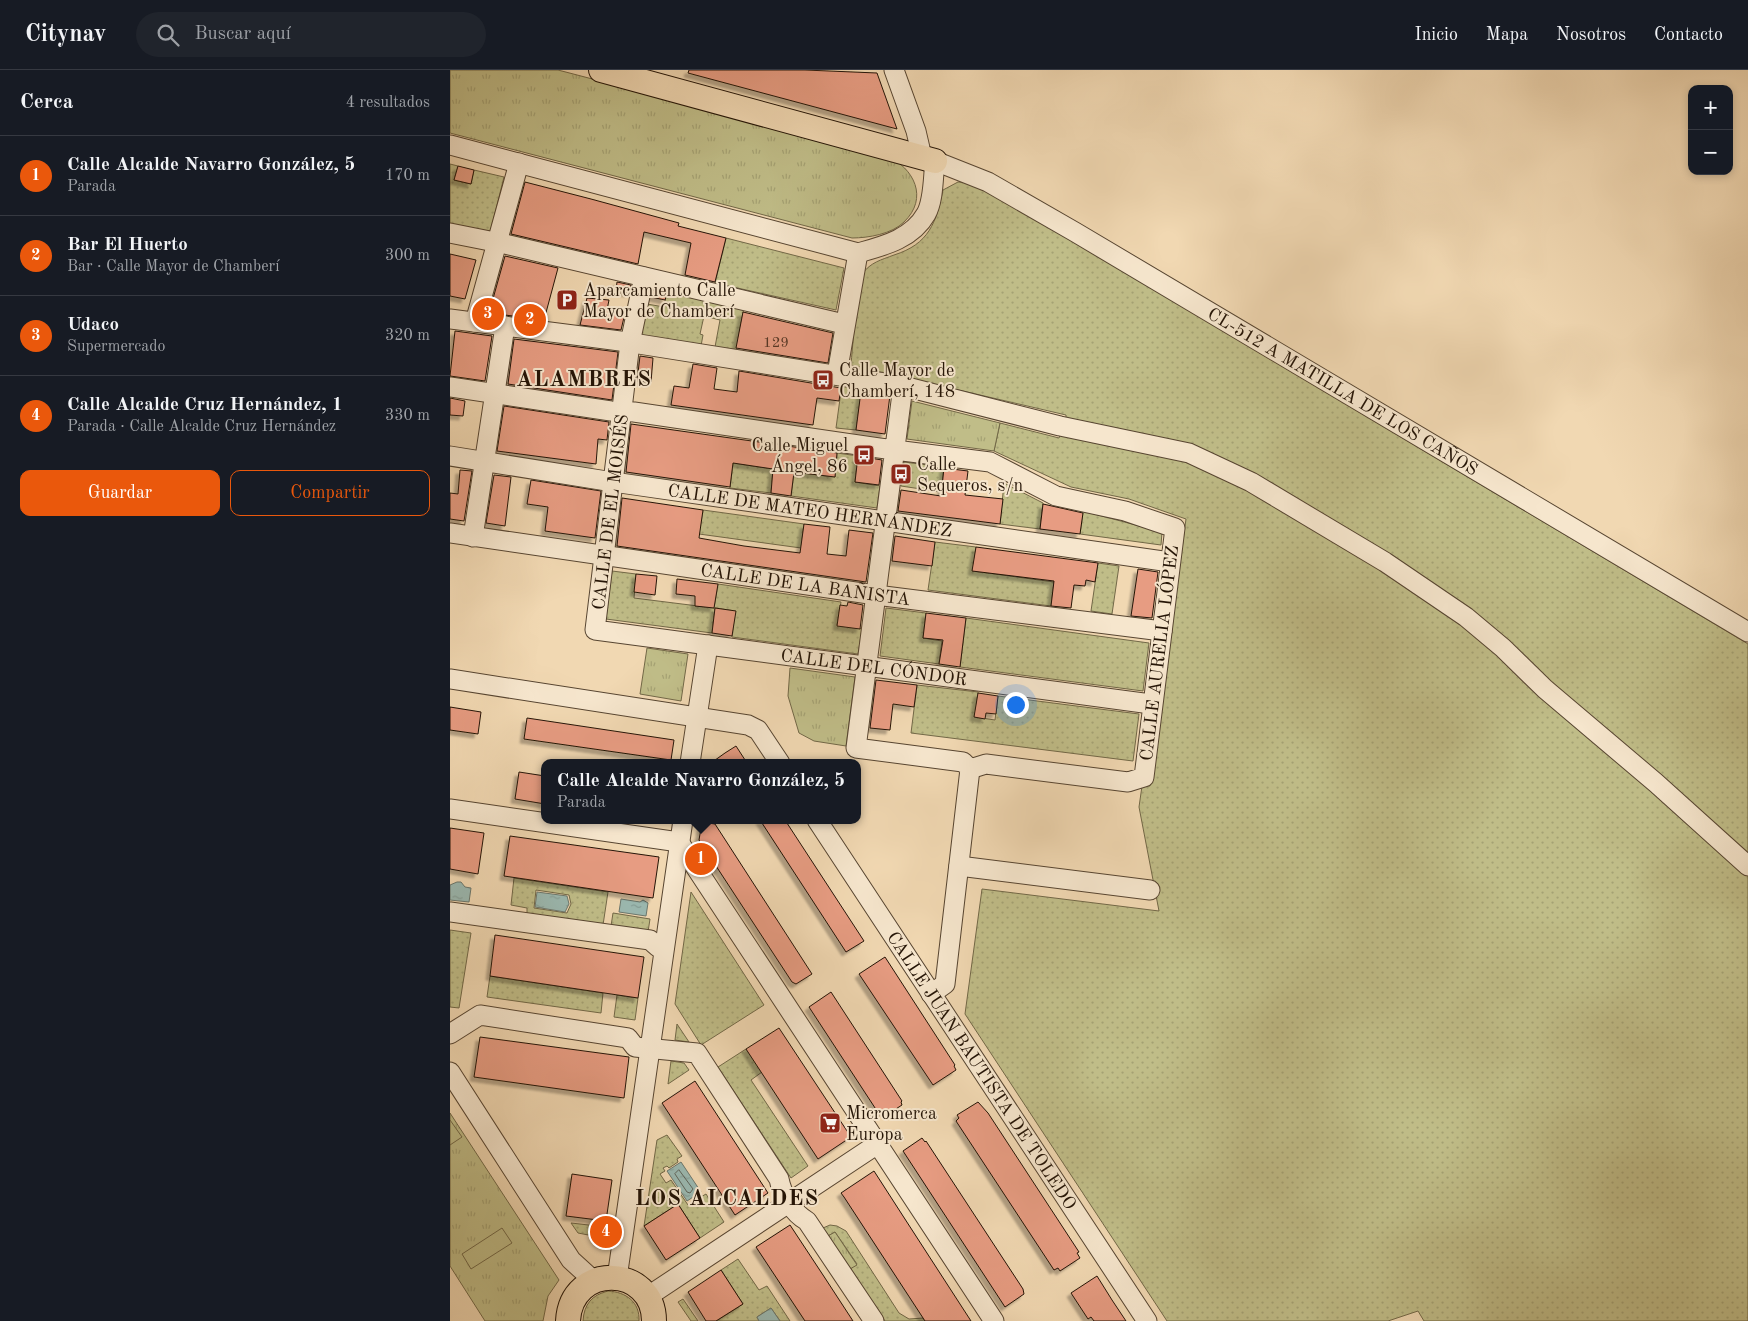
<!DOCTYPE html>
<html lang="es">
<head>
<meta charset="utf-8">
<style>
  :root { --surface:#171b24; --page:#20242c; --text:#f1f3f6; --muted:#9ea1a6; --line:#363941; --accent:#ea580c }
  body { margin:0; font-family:"Old Standard TT",serif; background:var(--page); color:var(--text) }
  .controls { position:absolute; right:15px; top:15px; display:grid; overflow:hidden; border-radius:10px; box-shadow:0 2px 8px #0003 }
  .controls button { width:45px; height:45px; display:grid; place-items:center; padding:0; border:0; border-bottom:1px solid var(--line); background:var(--surface); color:var(--text); font:25px sans-serif }
  .you { position:absolute; left:565px; top:634px; width:18px; height:18px; margin:-12px; border:4px solid #fff; border-radius:50%; background:#1a73e8; box-shadow:0 0 0 8px #1a73e833 }
  .badge { display:grid; place-items:center; width:32px; height:32px; border-radius:50%; background:var(--accent); color:#fff; font-size:16px; font-weight:700 }
  .pin { position:absolute; translate:-50% -50%; border:2px solid #fff; box-shadow:0 1px 5px #0006 }
  .popup { position:absolute; left:91px; top:689px; width:320px; height:65px; box-sizing:border-box; display:grid; place-content:center; border-radius:10px; background:var(--surface); filter:drop-shadow(0 1px 4px #0005); font-size:16px; white-space:nowrap; color:var(--muted) }
  .popup b { font-size:19px; color:var(--text) }
  .popup::after { content:''; position:absolute; left:50%; top:100%; margin-left:-10px; border:10px solid transparent; border-top-color:var(--surface) }
  .list { margin:0; padding:0; list-style:none }
  h2 { display:flex; justify-content:space-between; align-items:center; height:65px; margin:0; padding:0 20px; font-size:21px }
  h2 small { font-size:16px; font-weight:400; color:var(--muted) }
  .list li { display:grid; grid-template-columns:32px 1fr auto; gap:15px; align-items:center; box-sizing:border-box; height:80px; padding:0 20px; border-top:1px solid var(--line) }
  .list b { display:block; font-size:19px; white-space:nowrap }
  .list p { margin:0; font-size:16px; white-space:nowrap; color:var(--muted) }
  .list em { font-size:16px; font-style:normal; color:var(--muted) }
  .actions { display:flex; gap:10px; padding:15px 20px }
  .actions a { flex:1; padding:11px 0; border:1px solid var(--accent); border-radius:10px; text-align:center; font-size:18px; color:var(--accent) }
  .actions .main { background:var(--accent); color:#fff }
  .icon { flex:none; width:28px; height:28px; fill:none; stroke:currentColor; stroke-width:2; stroke-linecap:round; stroke-linejoin:round }
  .map { position:relative; flex:none; width:1298px; height:1251px; overflow:hidden }
  header { display:flex; align-items:center; gap:30px; box-sizing:border-box; height:70px; padding:0 25px; background:var(--surface); border-bottom:1px solid var(--line) }
  header strong { font-size:24px }
  nav { display:flex; gap:28px; margin-inline-start:auto; font-size:18px }
  .search { width:350px; height:45px; background:var(--page); display:flex; align-items:center; gap:12px; box-sizing:border-box; padding:0 18px; border-radius:28px; color:var(--muted); font-size:19px }
  main { display:flex }
  aside { flex:1; background:var(--surface) }
  .map>svg:first-child { display:block }
</style>
</head>
<body>
<header>
<strong>Citynav</strong>
<div class="search"><svg class="icon" aria-label="search" viewBox="0 0 24 24"><circle cx="10" cy="10" r="6"/><path d="M15 15l6 6"/></svg>Buscar aquí</div>
<nav><a>Inicio</a><a>Mapa</a><a>Nosotros</a><a>Contacto</a></nav>
</header>
<main>
<aside>
<h2>Cerca<small>4 resultados</small></h2>
<ul class="list">
<li><span class="badge">1</span><div><b>Calle Alcalde Navarro González, 5</b><p>Parada</p></div><em>170 m</em></li>
<li><span class="badge">2</span><div><b>Bar El Huerto</b><p>Bar · Calle Mayor de Chamberí</p></div><em>300 m</em></li>
<li><span class="badge">3</span><div><b>Udaco</b><p>Supermercado</p></div><em>320 m</em></li>
<li><span class="badge">4</span><div><b>Calle Alcalde Cruz Hernández, 1</b><p>Parada · Calle Alcalde Cruz Hernández</p></div><em>330 m</em></li>
</ul>
<div class="actions"><a class="main">Guardar</a><a>Compartir</a></div>
</aside>
<div class="map">
<svg width="1298" height="1251" viewBox="0 0 1298 1251">
  <defs>
    <pattern id="grass-dots" width="8" height="8" patternUnits="userSpaceOnUse" patternTransform="scale(1.25)"><rect width="8" height="8" fill="#c0bd88"/><path d="M2 2h.1M6 6h.1" fill="none" stroke="#a5a274" stroke-width="1.8" stroke-linecap="round"/></pattern>
    <pattern id="park-tufts" width="24" height="20" patternUnits="userSpaceOnUse" patternTransform="scale(1.25)"><rect width="24" height="20" fill="#c0bd88"/><path d="M3 7l-1-3M5 7V3M7 7l1-3M15 17l-1-3M17 17v-4M19 17l1-3" fill="none" stroke="#a5a274"/></pattern>
    <pattern id="water-ripples" width="26" height="14" patternUnits="userSpaceOnUse" patternTransform="scale(1.25)"><rect width="26" height="14" fill="#9bb9b1"/><path d="M2 4q2-2 4 0t4 0M15 11q2-2 4 0t4 0" fill="none" stroke="#859e97"/></pattern>
    <filter id="shadow"><feDropShadow dx="-4" dy="4" stdDeviation="1" flood-color="#0004"/></filter>
  </defs>
  <rect width="100%" height="100%" fill="#f1d8b2"/>
  <filter id="stains"><feTurbulence type="fractalNoise" baseFrequency=".004" numOctaves="4"/><feColorMatrix values="0 0 0 0 .2 0 0 0 0 .09 0 0 0 0 .02 0 0 0 .5 -.17"/></filter>
  <radialGradient id="worn" r=".72"><stop offset=".6" stop-color="#630" stop-opacity="0"/><stop offset="1" stop-color="#630" stop-opacity=".3"/></radialGradient>
  <path fill="url(#grass-dots)" stroke="#726847" fill-rule="evenodd" d="M0,94L8,96L4,110L21,114L24,100L54,107L40,163L0,154Z
    M508,112L525,113L1298,574V787L1096,612L795,401L616,350V345L401,295C402,282 408,209 412,204C421,192 431,190 444,185C479,174 486,153 493,120Z
    M276,168L394,198L386,240L265,213Z
    M218,217L294,237L286,281L265,277L270,250L254,246L250,264L253,265L251,276L191,265L197,234L214,237Z
    M392,314L412,317L406,360L386,358Z
    M550,353L609,368L612,361L735,390L798,418L998,542L1298,803V1251H974L968,1241L938,1251H717L515,944L532,819L709,841L689,737L692,716H700L736,449L679,429L621,417L544,381Z
    M387,383L408,386L405,412L430,416L427,438L341,426L344,402L385,407Z
    M454,392L494,397L491,422L451,416Z
    M283,393L323,399L321,423L280,418Z
    M554,413L593,433L590,459L550,454Z
    M253,440L354,454L351,478L249,464Z
    M633,441L712,462L711,475L630,464Z
    M485,472L526,477L523,501L604,512L601,536L478,520Z
    M648,493L669,496L662,544L641,541Z
    M162,501L186,504L184,528L264,538L268,514L391,532L387,555L412,559L408,584L282,567L285,541L265,538L262,563L156,549Z
    M436,538L476,543L473,568L492,571L489,594L430,586Z
    M516,548L699,573L693,621L510,597Z
    M467,615L528,622L525,647L545,650L548,626L689,644L683,691L461,663Z
    M64,808L158,822L153,855L77,844V838L61,835ZM86,820L119,825L121,834L117,843L84,838Z
    M241,822L314,935L251,975L225,934Z
    M163,843L200,849L198,862L161,856Z
    M0,860L21,863L9,938L0,937Z
    M40,906L153,923L151,943L37,927Z
    M167,925L188,928L185,950L164,947Z
    M227,954L239,972L225,970Z
    M296,979L312,1002L301,1010L358,1096L341,1108L268,997Z
    M221,991L234,993L239,1000L218,1014Z
    M217,1065L232,1086L227,1089L228,1092L219,1098L217,1096L213,1098L215,1101L210,1104L216,1113L221,1110L238,1135L251,1131L249,1128L256,1124L274,1152L250,1168L228,1134L194,1156L207,1070Z
    M121,1153L156,1157L154,1168L128,1163Z
    M380,1155L387,1156L396,1161L449,1243L459,1249L473,1248L475,1251H435L400,1199L407,1194L385,1162L378,1166L373,1158Z
    M288,1189L309,1220L317,1216L340,1251H330L321,1238L307,1247L309,1251H266L293,1234L271,1200Z
    M158,1221C176,1222 190,1232 189,1251H133C134,1234 142,1225 158,1221Z
    M233,1229L248,1251H241L228,1232Z"/>
  <path fill="url(#park-tufts)" stroke="#726847" d="M0,0H108L437,86C464,98 479,128 454,152C442,164 418,168 402,168L0,63Z
    M462,331L550,353L544,381L457,369Z
    M197,578L238,584L231,631L190,624Z
    M340,598L405,607L396,676L364,671L349,663L338,626Z
    M0,1043L109,1210L98,1226L93,1251H35L0,1196Z
    M385,1162L407,1195L400,1199L378,1166Z"/>
  <path fill="#c0bd88" stroke="#726847" d="M0,1050L12,1067L0,1075Z
    M52,1158L62,1173L21,1199L12,1184Z"/>
  <path fill="url(#water-ripples)" stroke="#6b776d" d="M7,812H11L15,817L21,818L19,832L0,830V815Z
    M87,822L117,826L119,834L115,842L85,837Z
    M171,829L190,832L193,830L198,833L196,846L169,842Z
    M231,1092L251,1122L237,1131L217,1101Z
    M321,1238L330,1251H309L307,1247Z"/>
  <g fill="none" stroke-linecap="round" stroke-linejoin="round">
    <path stroke="#60665c" stroke-width="1" d="M229,1100L243,1119L240,1123L237,1122L225,1104Z"/>
  </g>
  <path fill="#e79c82" stroke="#241406" filter="url(#shadow)" d="M239,0H355L427,3L447,59L238,3Z
    M8,96L24,100L21,114L4,110Z
    M75,112L141,129L229,153L228,156L276,168L265,212L235,205L241,173L194,162L188,194L61,164Z
    M0,184L26,190L15,229L0,226Z
    M55,186L108,198L94,250L39,243Z
    M167,212L181,215L179,223L166,220Z
    M203,220L217,224L215,230L201,227Z
    M137,228L159,230L157,240L175,243L171,260L130,255Z
    M293,242L383,263L378,293L286,278Z
    M5,261L42,266L35,311L0,306Z
    M64,269L168,282L162,330L58,314Z
    M190,286L203,288L201,312L187,311Z
    M243,294L267,298L264,319L287,322L289,301L391,318L389,331L367,328L363,355L221,335L224,316L239,318Z
    M411,321L440,325L435,364L406,360Z
    M0,328L15,331L13,346L0,345Z
    M54,336L159,352L157,370L148,369L146,394L47,381Z
    M181,354L387,383L385,407L344,402L341,426L321,423L323,399L283,393L280,417L176,402Z
    M408,386L432,390L429,415L405,412Z
    M494,398L518,401L515,425L553,429L550,454L448,441L451,420L491,426Z
    M10,400L22,401L14,451L0,449V423L8,424Z
    M44,405L61,407L55,456L36,453Z
    M81,410L151,421L145,468L95,461L98,437L77,434Z
    M172,428L253,440L249,468L294,476L350,483L354,454L380,457L377,484L396,486L399,460L423,463L416,512L167,476Z
    M593,434L633,443L630,464L590,459Z
    M445,466L485,472L482,496L442,491Z
    M526,477L648,493L645,512L636,510L635,516L624,515L621,538L601,536L604,511L522,501Z
    M688,499L708,502L702,548L681,546Z
    M186,504L207,506L205,525L184,522Z
    M227,509L268,514L264,538L245,536V526L226,524Z
    M398,532L413,535L410,559L387,556L390,535L397,536Z
    M265,538L286,541L282,566L262,563Z
    M476,543L516,548L510,597L489,594L493,570L473,568Z
    M426,610L467,615L464,637L443,634L440,660L420,658Z
    M528,623L548,626L546,644L536,643L535,649L524,647Z
    M0,637L31,642L28,664L0,660Z
    M77,648L224,670L221,690L74,669Z
    M286,676L297,693H261L275,683Z
    M69,702L95,706V734L65,729Z
    M310,750H335L414,871L396,882Z
    M252,752L265,754L362,904L346,914L342,912L249,770Z
    M0,758L34,763L28,804L0,799Z
    M60,766L209,787L203,828L54,806Z
    M45,865L194,887L188,928L40,906Z
    M435,887L505,995L504,996L506,1000L483,1015L409,904Z
    M381,922L452,1031L451,1032L452,1035L438,1044L435,1041L429,1044L359,937Z
    M329,958L401,1067L368,1089L296,979Z
    M30,967L179,987L174,1028L24,1007Z
    M245,1011L318,1123L285,1145L212,1033Z
    M528,1032L538,1043L629,1182L627,1183L630,1188L610,1201L608,1198L604,1200L506,1051L509,1048L507,1045Z
    M472,1068L475,1072L476,1071L573,1219L574,1224L555,1237L453,1081Z
    M424,1101L453,1146L521,1251H475L394,1127L391,1123Z
    M122,1104L162,1110L156,1151L116,1146Z
    M228,1134L250,1168L216,1190L194,1156Z
    M340,1155L373,1205L403,1251H355L306,1177Z
    M271,1200L293,1234L266,1251H256L238,1222Z
    M647,1206L662,1230L676,1251H644L641,1247L638,1249L621,1223Z"/>
  <g fill="none" stroke-linecap="round" stroke-linejoin="round">
    <g stroke="#574531" stroke-width="21">
      <g id="minor">
        <path d="M444,0L466,61L472,87"/>
        <path id="s1" d="M0,75L408,183C433,176 462,169 476,144C484,130 483,106 485,91L538,112L625,162L1298,562"/>
        <path d="M0,163L55,174L394,254"/>
        <path id="s2" d="M194,207L180,273L145,560L701,634"/>
        <path d="M0,249L170,271L453,316L610,356L739,383L801,412L935,492L1016,547L1053,578L1095,619L1206,713L1298,796"/>
        <path d="M25,252L69,93"/>
        <path d="M387,304L408,183"/>
        <path d="M0,317L161,341L184,342L429,378L540,392L606,426L675,441L725,458L694,707L678,712L536,694L520,699L513,692L406,678L453,316"/>
        <path id="s3" d="M0,386L163,412L720,492"/>
        <path id="s4" d="M0,463L426,525L712,561"/>
        <path d="M23,467L55,256"/>
        <path d="M0,609L298,655L308,660L330,693"/>
        <path d="M240,693L258,575"/>
        <path d="M0,739L229,772"/>
        <path id="s5" d="M367,750L697,1251"/>
        <path d="M229,772L544,1251"/>
        <path d="M509,796L700,820"/>
        <path d="M0,842L200,870L208,877L214,878"/>
        <path d="M481,924L495,914L520,699"/>
        <path d="M0,964L30,945L178,968L185,977L247,983L329,1109C332,1125 343,1143 357,1151L424,1251"/>
        <path d="M0,1002L121,1190L144,1211"/>
        <path d="M167,1208L233,750"/>
        <path d="M197,1227L429,1073"/>
      </g>
    </g>
    <g stroke="#241406" stroke-width="26">
      <path id="major" d="M151,0L485,91
        M118,1251C121,1192 204,1195 204,1251"/>
    </g>
    <use href="#minor" stroke="#f6e6cd" stroke-width="19"/>
    <use href="#major" stroke="#f1d8b2" stroke-width="24"/>
  </g>
  <defs>
    <g id="parking-square" transform="scale(1.125)"><rect x="-9" y="-9" width="18" height="18" rx="4" fill="#8f2418" stroke="#f6e6cd"/><path d="M-3.5-5.5H1a3.5 3.5 0 0 1 0 7H-1V5.5H-3.5ZM-1-3.4V-.6H.8a1.4 1.4 0 0 0 0-2.8Z" fill="#fff"/></g>
    <g id="bus-square" transform="scale(1.125)"><rect x="-9" y="-9" width="18" height="18" rx="4" fill="#8f2418" stroke="#f6e6cd"/><path d="M-5-6H5V4H4V6H2V4H-2V6H-4V4H-5ZM-3.5-4V0h7V-4ZM-3.5 1.2v1.5H-2V1.2ZM2 1.2v1.5H3.5V1.2Z" fill="#fff"/></g>
    <g id="supermarket-square" transform="scale(1.125)"><rect x="-9" y="-9" width="18" height="18" rx="4" fill="#8f2418" stroke="#f6e6cd"/><path d="M-6-5.5h2.5l.6 2H6L4.5 2H-2.5L-4.4-4H-6ZM-1.5 3.2a1.3 1.3 0 1 0 .1 0ZM3 3.2a1.3 1.3 0 1 0 .1 0Z" fill="#fff"/></g>
  </defs>
  <g fill-rule="evenodd">
    <use href="#parking-square" x="117" y="230"/>
    <use href="#bus-square" x="373" y="310"/>
    <use href="#bus-square" x="414" y="385"/>
    <use href="#bus-square" x="451" y="404"/>
    <use href="#supermarket-square" x="380" y="1053"/>
  </g>
  <g text-anchor="middle" stroke-width="4" stroke-linejoin="round" paint-order="stroke">
    <g font-size="15" fill="#553625">
      <text x="326" y="277">129</text>
    </g>
    <g font-size="18" fill="#241406" stroke="#f6e6cd" text-anchor="start">
      <text x="133" y="226">Aparcamiento Calle<tspan x="133" dy="21">Mayor de Chamberí</tspan></text>
      <text x="389" y="306">Calle Mayor de<tspan x="389" dy="21">Chamberí, 148</tspan></text>
      <text x="398" y="381" text-anchor="end">Calle Miguel<tspan x="398" dy="21">Ángel, 86</tspan></text>
      <text x="467" y="400">Calle<tspan x="467" dy="21">Sequeros, s/n</tspan></text>
      <text x="396" y="1049">Micromerca<tspan x="396" dy="21">Europa</tspan></text>
    </g>
    <g font-size="18" fill="#241406" stroke="#f6e6cd">
      <text dy="6" stroke="none"><textPath href="#s1" startOffset="1026">CL-512 A MATILLA DE LOS CAÑOS</textPath></text>
      <text dy="6" stroke="none"><textPath href="#s3" startOffset="364">CALLE DE MATEO HERNÁNDEZ</textPath></text>
      <text transform="translate(160 442) rotate(-83)" y="6">CALLE DE EL MOISÉS</text>
      <text dy="6" stroke="none"><textPath href="#s4" startOffset="359">CALLE DE LA BAÑISTA</textPath></text>
      <text transform="translate(709 583) rotate(-83)" y="6">CALLE AURELIA LÓPEZ</text>
      <text dy="6" stroke="none"><textPath href="#s2" startOffset="638">CALLE DEL CÓNDOR</textPath></text>
      <text dy="6" stroke="none"><textPath href="#s5" startOffset="300">CALLE JUAN BAUTISTA DE TOLEDO</textPath></text>
    </g>
    <g font-size="22" font-weight="bold" letter-spacing="1" fill="#241406" stroke="#f6e6cd">
      <text x="134" y="316">ALAMBRES</text>
      <text x="277" y="1135">LOS ALCALDES</text>
    </g>
  </g>
  <rect width="100%" height="100%" filter="url(#stains)"/>
  <rect width="100%" height="100%" fill="url(#worn)"/>
</svg>
<div class="controls">
<button>+</button>
<button>−</button>
</div>
<div class="you"></div>
<div class="pin badge" style="left:251px;top:789px">1</div>
<div class="popup"><b>Calle Alcalde Navarro González, 5</b>Parada</div>
<div class="pin badge" style="left:80px;top:250px">2</div>
<div class="pin badge" style="left:38px;top:244px">3</div>
<div class="pin badge" style="left:156px;top:1162px">4</div>
</div>
</main>
</body>
</html>
